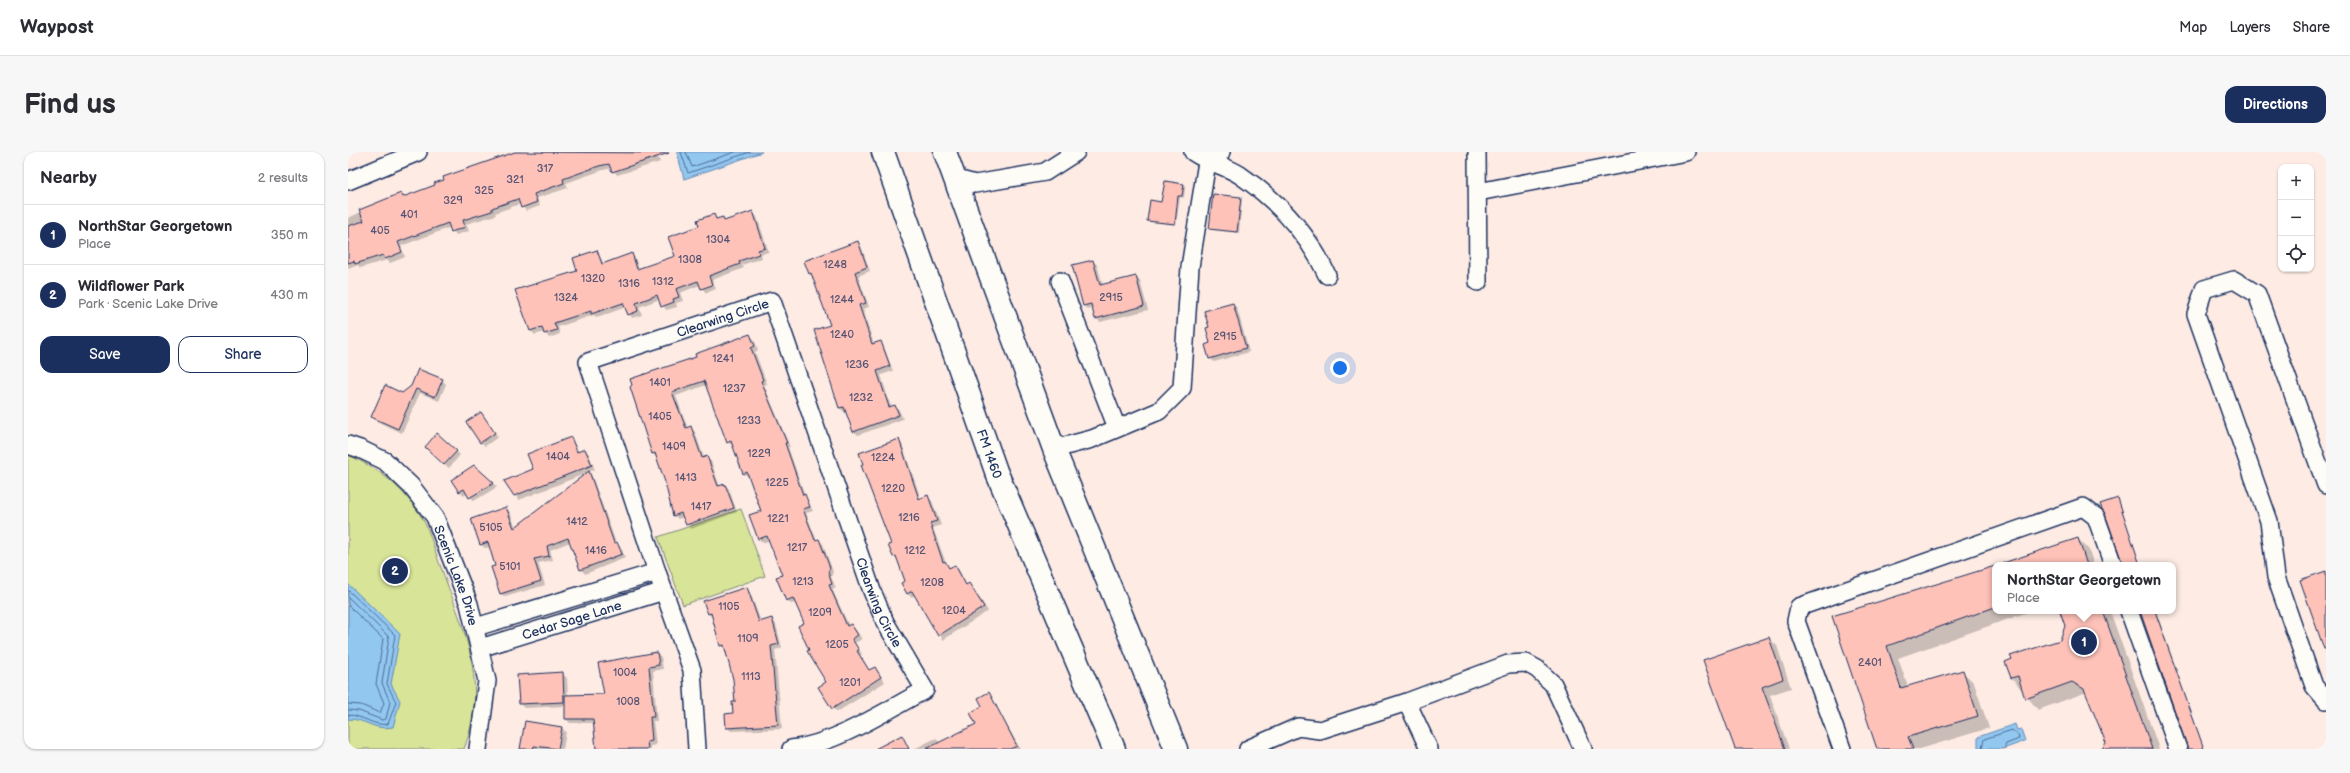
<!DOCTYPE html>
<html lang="en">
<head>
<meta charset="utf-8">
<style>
  :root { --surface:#fff; --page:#f7f7f7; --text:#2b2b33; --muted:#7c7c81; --line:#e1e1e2; --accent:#1b2f5e }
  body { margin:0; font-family:"Balsamiq Sans",sans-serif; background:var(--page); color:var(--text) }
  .controls { position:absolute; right:12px; top:12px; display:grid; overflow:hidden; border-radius:8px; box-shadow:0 1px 3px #0004 }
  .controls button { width:36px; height:36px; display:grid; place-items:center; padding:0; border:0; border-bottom:1px solid var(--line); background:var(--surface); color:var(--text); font:20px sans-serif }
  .you { position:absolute; left:992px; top:216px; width:14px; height:14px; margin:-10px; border:3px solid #fff; border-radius:50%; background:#1a73e8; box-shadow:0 0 0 6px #1a73e833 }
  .badge { display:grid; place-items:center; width:26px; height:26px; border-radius:50%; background:var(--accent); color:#fff; font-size:13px; font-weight:700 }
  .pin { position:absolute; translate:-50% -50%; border:2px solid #fff; box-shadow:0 1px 4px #0006 }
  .popup { position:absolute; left:1644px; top:410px; width:184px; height:52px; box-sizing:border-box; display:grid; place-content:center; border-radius:8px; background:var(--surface); filter:drop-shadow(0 1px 3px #0005); font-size:13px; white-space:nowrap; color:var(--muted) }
  .popup b { font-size:15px; color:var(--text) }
  .popup::after { content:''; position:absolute; left:50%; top:100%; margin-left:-8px; border:8px solid transparent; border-top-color:var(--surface) }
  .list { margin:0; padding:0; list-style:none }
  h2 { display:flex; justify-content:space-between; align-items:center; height:52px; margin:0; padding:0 16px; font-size:17px }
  h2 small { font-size:13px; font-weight:400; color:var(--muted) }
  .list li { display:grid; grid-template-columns:26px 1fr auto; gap:12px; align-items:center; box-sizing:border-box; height:60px; padding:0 16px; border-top:1px solid var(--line) }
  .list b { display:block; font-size:15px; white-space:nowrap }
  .list p { margin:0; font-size:13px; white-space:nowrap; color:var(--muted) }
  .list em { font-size:13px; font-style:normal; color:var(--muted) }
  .actions { display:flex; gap:8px; padding:12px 16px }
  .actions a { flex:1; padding:9px 0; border:1px solid var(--accent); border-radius:12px; text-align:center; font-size:14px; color:var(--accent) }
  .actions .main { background:var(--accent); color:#fff }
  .icon { flex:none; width:22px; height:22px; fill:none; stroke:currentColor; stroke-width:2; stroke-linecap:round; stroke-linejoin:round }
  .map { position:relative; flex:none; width:1978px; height:597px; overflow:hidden; border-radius:12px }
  header { display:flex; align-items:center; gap:24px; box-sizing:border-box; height:56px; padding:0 20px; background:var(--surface); border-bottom:1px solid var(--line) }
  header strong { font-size:19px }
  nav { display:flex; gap:22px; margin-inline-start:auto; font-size:14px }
  .intro { display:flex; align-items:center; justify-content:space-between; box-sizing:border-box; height:96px; padding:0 24px }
  h1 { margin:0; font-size:28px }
  .button { padding:10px 18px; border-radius:12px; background:var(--accent); color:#fff; font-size:14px; font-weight:700 }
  main { display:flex; gap:24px; padding:0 24px }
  aside { flex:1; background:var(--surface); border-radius:12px; box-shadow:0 1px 3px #0004 }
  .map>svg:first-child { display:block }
</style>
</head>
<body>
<header>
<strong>Waypost</strong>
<nav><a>Map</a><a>Layers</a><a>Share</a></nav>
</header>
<div class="intro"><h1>Find us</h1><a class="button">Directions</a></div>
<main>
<aside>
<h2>Nearby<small>2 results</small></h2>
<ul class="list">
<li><span class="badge">1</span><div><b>NorthStar Georgetown</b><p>Place</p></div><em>350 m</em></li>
<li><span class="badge">2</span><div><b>Wildflower Park</b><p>Park · Scenic Lake Drive</p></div><em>430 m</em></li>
</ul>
<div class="actions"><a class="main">Save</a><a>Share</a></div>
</aside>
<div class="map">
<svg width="1978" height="597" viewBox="0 0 1978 597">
  <rect width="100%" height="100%" fill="#fdebe4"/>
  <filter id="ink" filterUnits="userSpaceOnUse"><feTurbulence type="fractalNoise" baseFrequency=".025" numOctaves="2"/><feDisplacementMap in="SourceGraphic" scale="8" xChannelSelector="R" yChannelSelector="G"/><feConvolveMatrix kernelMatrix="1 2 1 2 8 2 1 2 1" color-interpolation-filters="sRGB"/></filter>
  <g filter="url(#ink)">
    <path fill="#d8e497" stroke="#7a8a7a" d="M0,303C32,317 54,335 73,364C83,380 87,402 94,418C117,481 141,531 116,597H0Z
      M393,357L417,424L335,453L310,385Z"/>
    <path fill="#92c7f0" stroke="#628ab6" d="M329,0H414L336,27Z
      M0,432L52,482L43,532L52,549L45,575C25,579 19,567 0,567Z
      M1667,572L1669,578L1673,577L1677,589L1655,597H1630V585Z"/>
    <path fill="#0003" d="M166,0H308L312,10L269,23L264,16L255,18L218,31L220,36L189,46L192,54L178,59L172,52L147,61L148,63L118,72L121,79L108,83L103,75L53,94L57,105L42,111L39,108L12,116L10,113L0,117V66L53,42L56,45L88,34L97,29L96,26Z
      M835,33L837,35L836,46L832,45L828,73L802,70L800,68L814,51Z
      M892,46L894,48L891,81L864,78L862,76Z
      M405,60L409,65L421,100L413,102L414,106L394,113L396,116L364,128L368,137L358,141L352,133L332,141L335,149L328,151L329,155L318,158L312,147L291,155L294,163L284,166L278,155L248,166L246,163L210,175L212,182L201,186L196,180L187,183L183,179L168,138L230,119L249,99L256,112L283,102L287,106L291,117L328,105L353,74L365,63L369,67L374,66L378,70Z
      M509,90L513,94L522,119L510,124L521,155L515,157L526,193L532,190L536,195L545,219L533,223L543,255L547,254L551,258L555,267L510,283L506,279L498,259L496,260L492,256L487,241L483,173L465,125L462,122Z
      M745,109L749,113L755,133L788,125L792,129L800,158L752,170L748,166L745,156L740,158L736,154Z
      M884,152L889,156L901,200L866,210L862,206V176Z
      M402,183L406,187L410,198L407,200L419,232L416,233L442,295H440L457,344L465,359L458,361L469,389L471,388L475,392L485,420L483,425L488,436L484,437L501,474L503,473L507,477L514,487L507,491L514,502L512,503L522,519L527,516L537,530L489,560L485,556L479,530L462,499L457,471L448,451L443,452L439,448L436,423L422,388L415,391L411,387L414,359L402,325H400L396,321L385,294L380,290L358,233L328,244L340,277L343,276L347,280L356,306L363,309L372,335L377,333L381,337L389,360L343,377L336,365L330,367L326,363L318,329L309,306L305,302L290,261L349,205Z
      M94,228L98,232L91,249L72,241L54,281L28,269L24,265L64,235Z
      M133,262L150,285L137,294L133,290Z
      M223,286L231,300L237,298L241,302L247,318L240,320L244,324L268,391L273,395L277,406L237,422L233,417L222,390L202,398L205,408L190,411L197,433L157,445L152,441L148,414L142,395L137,396L132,392L158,356L162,360L168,376L239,321L171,348L167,343L186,318Z
      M550,288L554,292L573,347L580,345L584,349L593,373L585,376L598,411L602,416L607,414L611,418L619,434L621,432L625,436L640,459L595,488L568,443L563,445L559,441L558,430L550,408L546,404L544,393Z
      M82,299H108L112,303L101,316Z
      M104,328L145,331L149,335L126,349L120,341L116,344Z
      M1771,349L1792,413H1775L1758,361Z
      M1730,387L1741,398L1746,413H1652Z
      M1647,415V459H1683L1550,506L1560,535L1614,519L1626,531L1641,576L1572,597H1530L1485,465Z
      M398,436L402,440L413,470L424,468L428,472L434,496L427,498L434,577L383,579L379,575L386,562L388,551L386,527L377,497L373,493L365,466L361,462Z
      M1713,459H1762L1811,597H1761L1740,543L1736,541L1690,558L1664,526L1658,511L1713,489L1718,474Z
      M1793,459H1808L1856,597H1840Z
      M1421,486L1429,494L1443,536L1422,543L1441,597H1388Z
      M309,501L313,505L315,517L305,519L309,569H305L308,593L302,594L303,597H249L246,571H222L218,567V554L176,556L172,552L214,521L219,526L220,544L257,543Z
      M641,541L672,597H566L588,586L592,591L629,572Z
      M214,576L218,580L215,597H174Z"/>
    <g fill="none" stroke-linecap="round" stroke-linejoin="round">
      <path stroke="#4b6c98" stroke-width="1" d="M333,0L340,21L402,0
        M338,0L344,15L387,0
        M0,438L47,483L39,532L48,550L40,572C26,575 15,563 0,563
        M0,445L41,485L34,531L42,550L38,567L34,568L11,559L0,558
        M0,453L35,487L28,532L36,551L32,561L13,553L0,552
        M1634,597L1636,587L1664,578L1670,583L1671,587L1658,592L1656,597"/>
    </g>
    <path fill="#fec2b9" stroke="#1b2f5e" d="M167,0L321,1L264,20L261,12L251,14L215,27L216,31L186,42L189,50L173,56L170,47L144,56V59L115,68L117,75L103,80L100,71L50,90L54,100L37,107L35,103L7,112L6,109L0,111V74L16,69L11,58L53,41L55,45L87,33L86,31L96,28L95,25Z
      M817,29L836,32L834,44H830L827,72L799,69L802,48L813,50Z
      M865,42L893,45L889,80L861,77Z
      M405,59L417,96L410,98L411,102L391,109L392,112L361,124L364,133L353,137L350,129L328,137L331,145L325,147L326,150L313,155L309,143L288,151L290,159L280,163L275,151L243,162V159L206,171L209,178L196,182L194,175L182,179L167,138L229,119L225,106L249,98L254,112L284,101L289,117L327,104L320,85L351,74L349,68L366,62L368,67L375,65L376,69Z
      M510,89L519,115L507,120L518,151L511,153L524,192L533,189L542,214L529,219L541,255L547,253L551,263L505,280L496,255L491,256L466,178L482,173L463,121L461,122L456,109Z
      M745,108L752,133L788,124L796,154L747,167L743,152L735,154L724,113Z
      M885,151L898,196L861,207L857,193L862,191L858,176L861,175L856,159Z
      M402,182L407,194L403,196L415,228L413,229L439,291H437L455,343L457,342L462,355L455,357L467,388L471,387L482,416L480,420L484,432L481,433L499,474L503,472L510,483L504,487L511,498L509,499L521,518L527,515L533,525L484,557L470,535L478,530L459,499L461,498L450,474L456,471L445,446L438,449L428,425L434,423L419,384L410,387L401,363L413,359L399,320L395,322L383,289L379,291L356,229L324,240L338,276L343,274L354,306L359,304L370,334L377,332L386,356L338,373L333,361L325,364L317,330L307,301L304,302L282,235L284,233L282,227L348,205L347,202Z
      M70,217L95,227L87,245L68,237L50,277L23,265L37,233L54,241L63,234Z
      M133,260L147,281L132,291L118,270Z
      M89,281L109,299L96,313L77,295Z
      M223,285L229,300L237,297L244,313L166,344L156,329L185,317L179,302Z
      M551,287L571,347L580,343L589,369L582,371L595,410L597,409L601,416L607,413L618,433L621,431L636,455L590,484L564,439L559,442L553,431L557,429L548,404L545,405L540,393L543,392L513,313L515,312L511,301Z
      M126,313L146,331L121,346L116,337L111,340L103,328Z
      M241,319L266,391L269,390L274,402L232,418L220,386L199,394L201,404L186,407L193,429L152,442L143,415L147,414L140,390L132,393L123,367L158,355L166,376Z
      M1770,346L1792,413H1775L1757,362L1754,357L1752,352Z
      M1730,386L1739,413H1656L1655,411Z
      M1647,414V455L1539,494L1553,536L1615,518L1630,564L1560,585L1565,597H1529L1484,464Z
      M1978,419V497H1976L1952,428Z
      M399,435L411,470L424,466L431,492L423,494L430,573L378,576L377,562L385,561L384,550H387L385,527L376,493L372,494L363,461L360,462L355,449Z
      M1712,459H1755L1804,597H1754L1758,591L1736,537L1724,530L1677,547L1670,524L1663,526L1657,510L1664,507L1662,504L1712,488L1717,474Z
      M1792,459H1807L1856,597H1840Z
      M1421,485L1435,527L1414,535L1437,597H1387L1355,508Z
      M309,500L311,513L301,515L306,565H302L304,589L299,590L300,597H248L245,567H217V543L256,542L250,511Z
      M215,520L216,550L171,552L169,523Z
      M641,540L669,594L662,597H578L628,572L622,561L634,554L630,546Z
      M177,569L214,575L210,597L186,594L185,597H172Z
      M554,583L561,597H527Z"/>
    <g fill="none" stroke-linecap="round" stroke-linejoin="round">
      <g stroke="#1b2f5e" stroke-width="20">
        <g id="minor">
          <path d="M845,0C861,11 878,14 892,23C930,49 960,81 979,123"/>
          <path d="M1129,0L1130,130"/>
          <path d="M605,26L627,32L697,20L728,0"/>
          <path d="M0,29L70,0"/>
          <path d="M1130,40L1338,0"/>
          <path d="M712,129L769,276"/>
          <path id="s1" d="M0,293L12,297L37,309L63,334L87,365L121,452L139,529L130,597"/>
          <path d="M706,297L744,287L811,259L834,236L842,115L859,10L873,0"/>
          <path d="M1978,333L1909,142L1886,128L1856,137L1848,162L1921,369L1928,425L1966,534L1978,548"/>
          <path d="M1781,459L1830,597"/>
          <path d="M128,475L309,420"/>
          <path id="s2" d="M132,496L316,439"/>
          <path d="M1059,550L1081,597"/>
          <path id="s3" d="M349,597L344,518L309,420L240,210L424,149L524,439L537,470L577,538C537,559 488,592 443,597"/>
          <path d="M900,597L950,575L972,578L1059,550L1160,512L1178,511L1189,517L1205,532L1235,597"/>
          <path d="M1494,597L1448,469L1451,455L1735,355L1748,365L1765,413"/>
        </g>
      </g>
      <g stroke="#1b2f5e" stroke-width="25">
        <g id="major">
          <path id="s4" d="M535,0L648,319L766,597"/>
          <path d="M597,0L706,297L828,597"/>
        </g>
      </g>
      <use href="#minor" stroke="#fdfcf7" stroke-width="17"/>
      <use href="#major" stroke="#fdfcf7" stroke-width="22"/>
    </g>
  </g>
  <g text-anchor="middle" stroke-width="3.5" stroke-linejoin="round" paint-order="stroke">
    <g font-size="11" fill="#545475">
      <text x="197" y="20">317</text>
      <text x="167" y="31">321</text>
      <text x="136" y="42">325</text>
      <text x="105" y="52">329</text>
      <text x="61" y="66">401</text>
      <text x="32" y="82">405</text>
      <text x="370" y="91">1304</text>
      <text x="342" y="111">1308</text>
      <text x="487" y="116">1248</text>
      <text x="245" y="130">1320</text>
      <text x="315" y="133">1312</text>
      <text x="281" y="135">1316</text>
      <text x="218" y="149">1324</text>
      <text x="763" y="149">2915</text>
      <text x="494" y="151">1244</text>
      <text x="494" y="186">1240</text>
      <text x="877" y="188">2915</text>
      <text x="375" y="210">1241</text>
      <text x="509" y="216">1236</text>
      <text x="312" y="234">1401</text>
      <text x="386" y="240">1237</text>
      <text x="513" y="249">1232</text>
      <text x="312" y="268">1405</text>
      <text x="401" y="272">1233</text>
      <text x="326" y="298">1409</text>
      <text x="411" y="305">1229</text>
      <text x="210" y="308">1404</text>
      <text x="535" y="309">1224</text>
      <text x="338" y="329">1413</text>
      <text x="429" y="334">1225</text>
      <text x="545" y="340">1220</text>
      <text x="353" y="358">1417</text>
      <text x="561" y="369">1216</text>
      <text x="430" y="370">1221</text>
      <text x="229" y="373">1412</text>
      <text x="143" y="379">5105</text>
      <text x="449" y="399">1217</text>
      <text x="248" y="402">1416</text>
      <text x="567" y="402">1212</text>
      <text x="162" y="418">5101</text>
      <text x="455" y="433">1213</text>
      <text x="584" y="434">1208</text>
      <text x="381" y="458">1105</text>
      <text x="606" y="462">1204</text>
      <text x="472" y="464">1209</text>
      <text x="400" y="490">1109</text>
      <text x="489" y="496">1205</text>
      <text x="1522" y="514">2401</text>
      <text x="277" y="524">1004</text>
      <text x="403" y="528">1113</text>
      <text x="502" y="534">1201</text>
      <text x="280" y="553">1008</text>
    </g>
    <g font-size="13" fill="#1b2f5e" stroke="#fdfcf7">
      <text dy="5" stroke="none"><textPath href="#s3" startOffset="546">Clearwing Circle</textPath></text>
      <text dy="5" stroke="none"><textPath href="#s4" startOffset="320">FM 1460</textPath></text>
      <text dy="5" stroke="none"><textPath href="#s1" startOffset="178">Scenic Lake Drive</textPath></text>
      <text dy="5" stroke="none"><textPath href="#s3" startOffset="918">Clearwing Circle</textPath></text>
      <text dy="5" stroke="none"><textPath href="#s2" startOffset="96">Cedar Sage Lane</textPath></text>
    </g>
  </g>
</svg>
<div class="controls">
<button>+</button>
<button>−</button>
<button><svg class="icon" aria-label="locate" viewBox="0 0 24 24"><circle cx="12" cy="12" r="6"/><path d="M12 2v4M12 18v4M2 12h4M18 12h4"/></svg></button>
</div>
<div class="you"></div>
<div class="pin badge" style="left:1736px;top:490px">1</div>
<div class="popup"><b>NorthStar Georgetown</b>Place</div>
<div class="pin badge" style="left:47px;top:419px">2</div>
</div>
</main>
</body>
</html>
